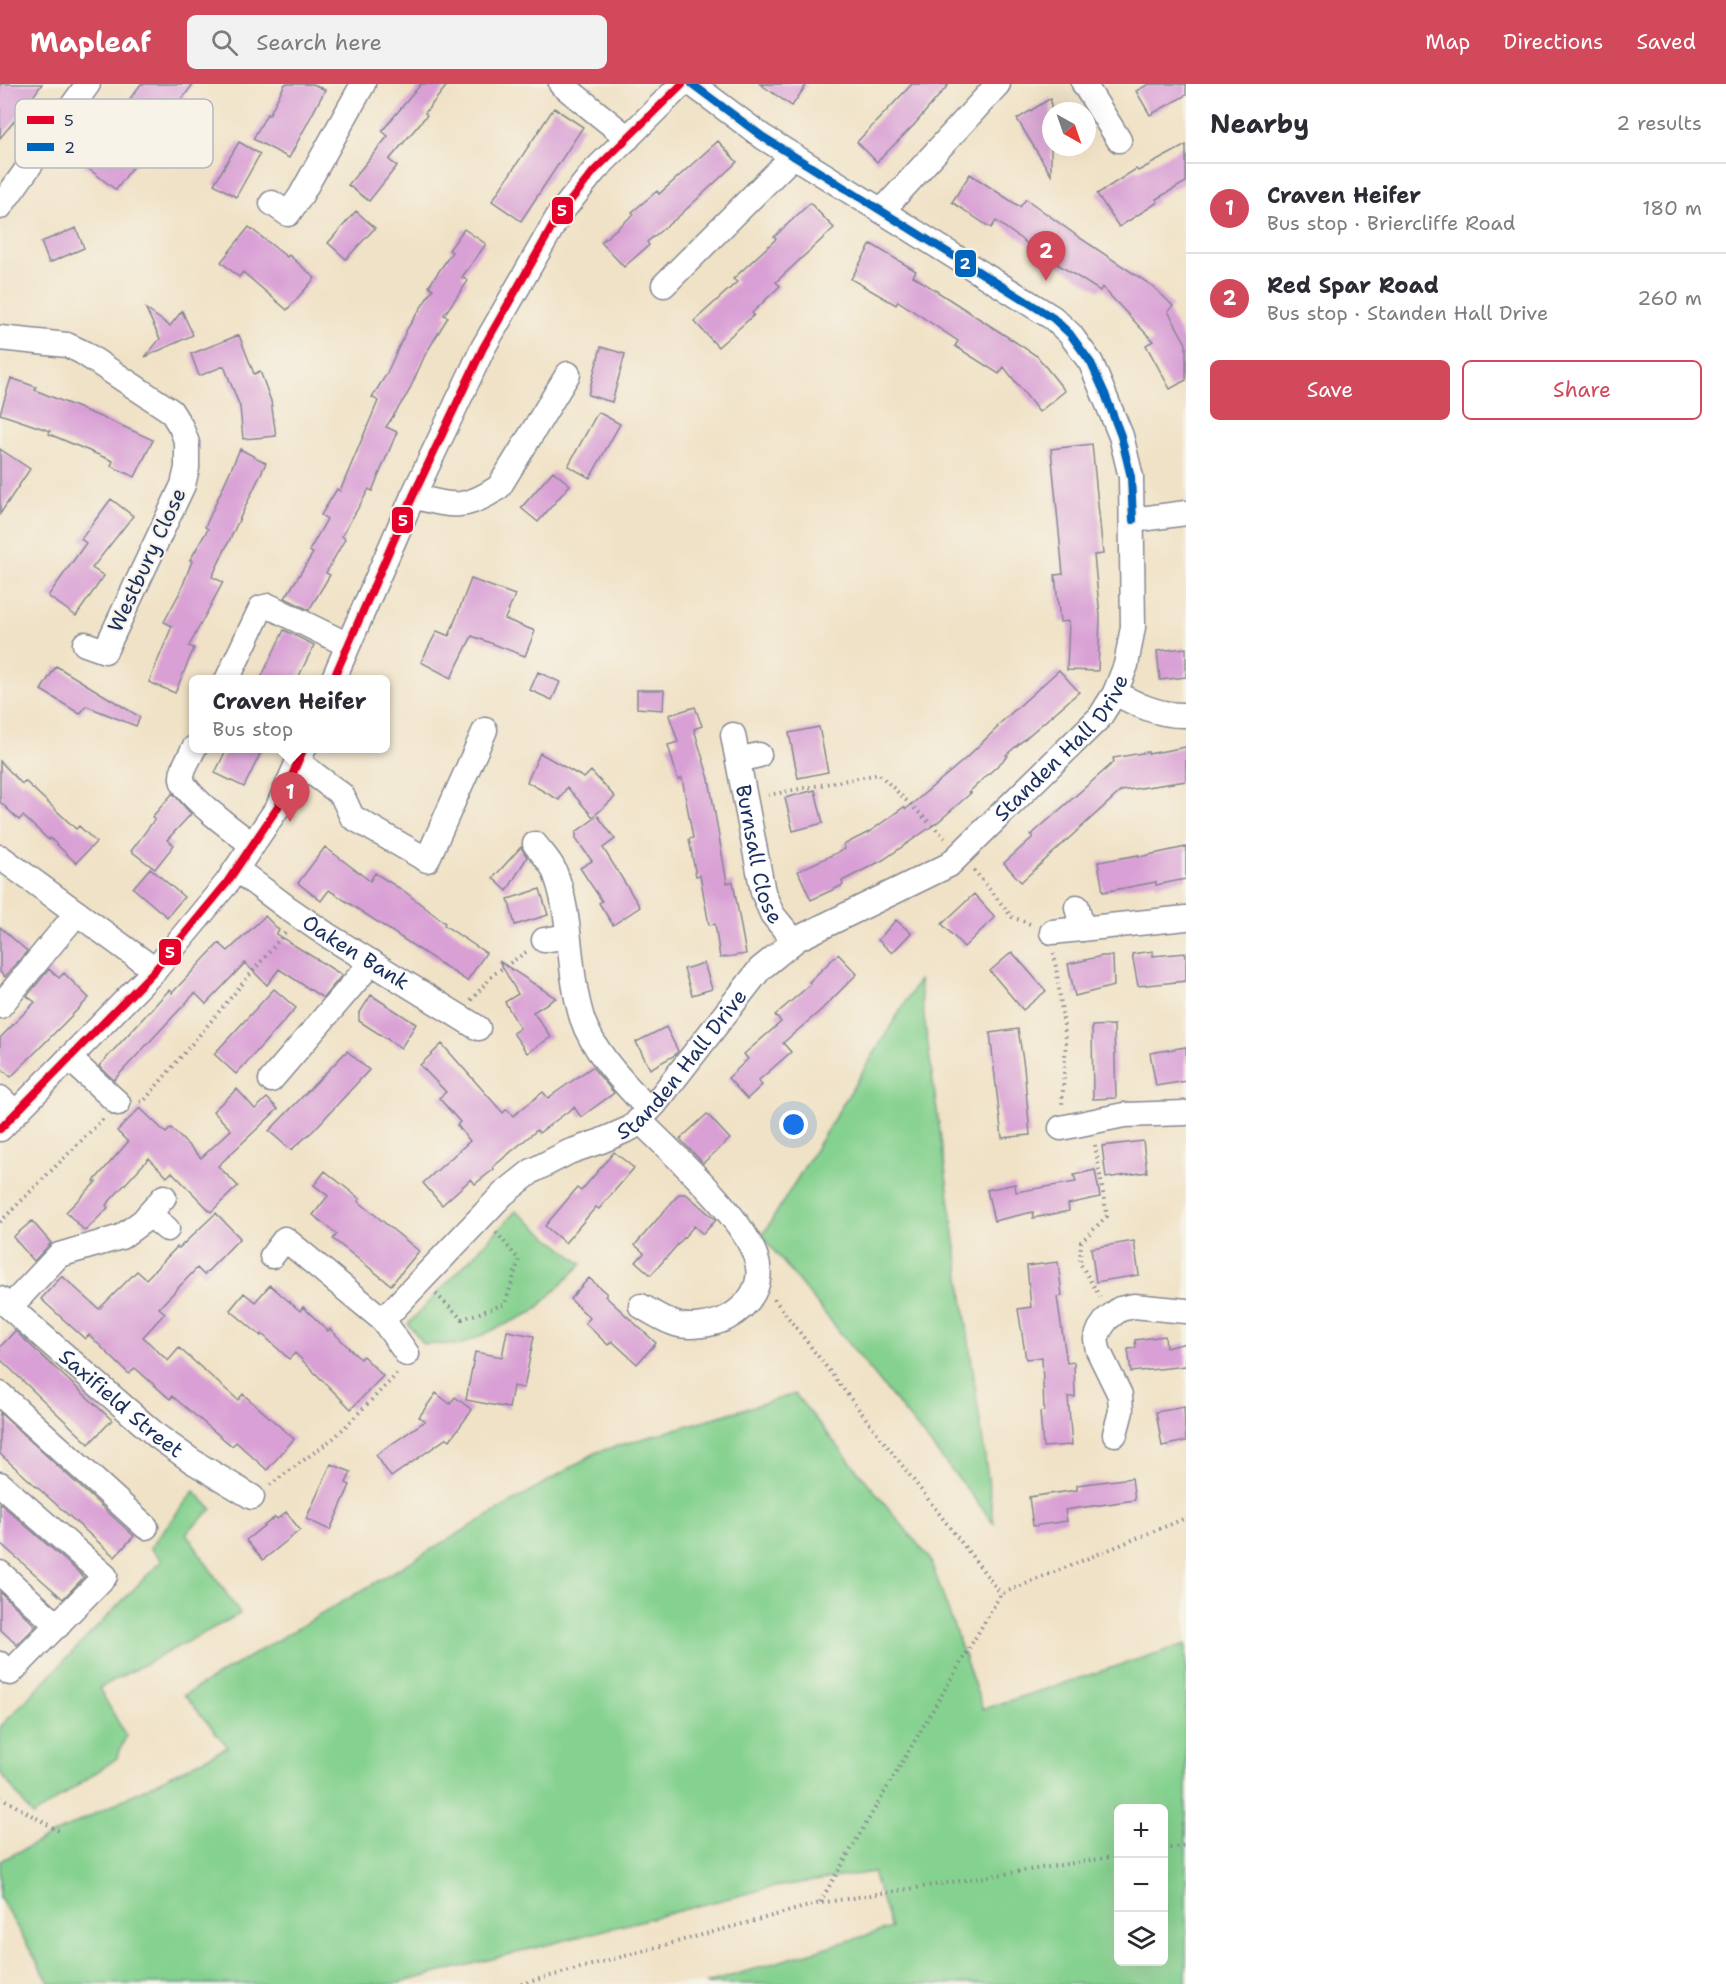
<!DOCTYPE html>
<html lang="en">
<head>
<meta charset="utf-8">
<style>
  :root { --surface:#fff; --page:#f2f2f3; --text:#2b2b33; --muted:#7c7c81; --line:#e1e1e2; --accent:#d1495b }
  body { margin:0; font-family:"Shantell Sans",sans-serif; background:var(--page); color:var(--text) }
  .controls { position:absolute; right:18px; bottom:18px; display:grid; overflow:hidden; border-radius:9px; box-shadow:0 6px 24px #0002 }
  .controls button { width:54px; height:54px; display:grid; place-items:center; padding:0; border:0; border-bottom:2px solid var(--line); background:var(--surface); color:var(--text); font:30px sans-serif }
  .compass { position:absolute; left:1042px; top:18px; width:54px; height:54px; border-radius:50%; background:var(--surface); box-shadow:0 6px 24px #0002; rotate:140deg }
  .you { position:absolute; left:794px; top:1041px; width:21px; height:21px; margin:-15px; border:4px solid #fff; border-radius:50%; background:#1a73e8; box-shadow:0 0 0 9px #1a73e833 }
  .badge { display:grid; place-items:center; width:39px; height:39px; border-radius:50%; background:var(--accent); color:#fff; font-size:20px; font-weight:700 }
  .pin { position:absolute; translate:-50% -50px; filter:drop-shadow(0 2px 3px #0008) }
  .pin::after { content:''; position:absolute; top:32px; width:21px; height:18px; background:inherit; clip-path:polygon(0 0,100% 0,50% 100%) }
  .popup { position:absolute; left:189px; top:591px; width:201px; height:78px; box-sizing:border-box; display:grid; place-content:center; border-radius:9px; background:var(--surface); filter:drop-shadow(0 2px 4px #0005); font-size:20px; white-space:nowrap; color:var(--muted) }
  .popup b { font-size:22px; color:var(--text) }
  .popup::after { content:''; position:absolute; left:50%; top:100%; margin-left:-12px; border:12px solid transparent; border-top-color:var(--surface) }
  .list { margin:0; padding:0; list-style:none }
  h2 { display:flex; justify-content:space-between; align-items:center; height:78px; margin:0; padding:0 24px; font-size:26px }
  h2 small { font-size:20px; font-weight:400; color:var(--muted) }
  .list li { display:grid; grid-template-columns:39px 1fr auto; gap:18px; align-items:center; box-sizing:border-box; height:90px; padding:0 24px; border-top:2px solid var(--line) }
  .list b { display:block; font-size:22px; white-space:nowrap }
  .list p { margin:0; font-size:20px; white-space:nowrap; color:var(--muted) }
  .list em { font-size:20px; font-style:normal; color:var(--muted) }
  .actions { display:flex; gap:12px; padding:18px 24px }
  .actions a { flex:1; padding:14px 0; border:2px solid var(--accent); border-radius:9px; text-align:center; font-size:21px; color:var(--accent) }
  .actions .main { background:var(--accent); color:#fff }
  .icon { flex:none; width:33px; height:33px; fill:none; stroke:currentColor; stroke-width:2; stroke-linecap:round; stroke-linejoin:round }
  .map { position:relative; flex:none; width:1186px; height:1900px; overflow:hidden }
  header { display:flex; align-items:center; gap:36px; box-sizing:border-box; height:84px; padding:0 30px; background:var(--accent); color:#fff }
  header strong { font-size:28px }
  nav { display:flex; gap:33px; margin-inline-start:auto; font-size:21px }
  .search { width:420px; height:54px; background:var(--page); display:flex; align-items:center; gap:15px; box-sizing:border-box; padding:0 21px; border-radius:9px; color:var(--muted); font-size:22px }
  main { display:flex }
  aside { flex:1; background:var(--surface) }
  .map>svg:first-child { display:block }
</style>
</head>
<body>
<header>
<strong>Mapleaf</strong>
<div class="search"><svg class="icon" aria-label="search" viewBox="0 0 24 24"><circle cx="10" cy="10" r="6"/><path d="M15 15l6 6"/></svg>Search here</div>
<nav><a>Map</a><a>Directions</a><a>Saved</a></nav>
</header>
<main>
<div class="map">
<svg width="1186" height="1900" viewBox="0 0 1186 1900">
  <rect width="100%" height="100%" fill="#f7f3e8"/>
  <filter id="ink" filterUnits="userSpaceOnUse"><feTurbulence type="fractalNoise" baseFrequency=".0167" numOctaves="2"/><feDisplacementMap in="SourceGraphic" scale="12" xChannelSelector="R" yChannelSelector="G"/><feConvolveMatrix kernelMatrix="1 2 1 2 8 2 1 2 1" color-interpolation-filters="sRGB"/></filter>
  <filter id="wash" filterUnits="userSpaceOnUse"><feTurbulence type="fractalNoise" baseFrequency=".008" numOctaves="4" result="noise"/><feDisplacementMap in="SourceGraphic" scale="24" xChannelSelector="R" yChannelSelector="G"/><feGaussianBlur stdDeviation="1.35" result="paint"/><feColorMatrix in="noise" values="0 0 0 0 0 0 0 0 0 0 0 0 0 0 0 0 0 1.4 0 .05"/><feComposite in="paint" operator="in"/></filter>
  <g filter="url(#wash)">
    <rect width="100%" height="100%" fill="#f0e2c6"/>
    <path fill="#85d18f" stroke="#508076" stroke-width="1.5" fill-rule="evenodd" d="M919,896L994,1439L762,1152Z
      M516,1127L582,1180L533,1228L460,1261L424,1260L408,1240Z
      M795,1310L930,1475L983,1625L1186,1560V1900H704L891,1844L873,1788L768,1804L395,1900H50L0,1814V1777L228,1663L184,1611L597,1368ZM1118,1724H1164V1878H1118Z
      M194,1407L212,1425L186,1449L240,1530L99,1604L126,1652L117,1674L33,1732L0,1688V1643L162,1476L150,1464Z"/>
    <g id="blocks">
      <path fill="#d9a0d5" d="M0,0H42L21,29L0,54Z
        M141,0H193L116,106L84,81L115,42L111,40Z
        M285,0H313L325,6L289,74L253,55L267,30L269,31Z
        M421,0H448L425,29L427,31L389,76L397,82L369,117L348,101L388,52L382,47Z
        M760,0H807L792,22Z
        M912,0H949L914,41L877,78L857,58Z
        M1149,0H1186V11L1150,31L1136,7Z
        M1051,14V91L1017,35Z
        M554,24L583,43L521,137L492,117Z
        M718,57L737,78L678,133L647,158L649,161L624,183L601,158L634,130L632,128L657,107L659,110Z
        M239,58L260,70L236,113L214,100Z
        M1186,61V98L1156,115L1158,118L1119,143L1097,110L1136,85L1138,87Z
        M970,90L1020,123L1026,115L1080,154L1154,203L1173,222L1168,227L1186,260V296L1170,305L1146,261L1153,257L1102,203L1100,207L1046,173L996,137L991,144L952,118Z
        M810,119L834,144L776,198L780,202L752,229L754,231L718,263L694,237L737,198L733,195L776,155L774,153Z
        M356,127L375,144L346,175L328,159Z
        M249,143L287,173L289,171L315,194L287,226L243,188L239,193L221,178Z
        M76,144L84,164L49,179L41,158Z
        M464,145L486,160L462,193L468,197L444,231L448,233L425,271L408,309L386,343L397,348L372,407L369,405L342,452L345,455L326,489L330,491L309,526L285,514L313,469L309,467L327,435L321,431L337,405L340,407L378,317L372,313L386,291L407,245L433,205L429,202L452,168L449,166Z
        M871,160L916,187L913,192L1037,272L1065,307L1039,328L1004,283L999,290L955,262L958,257L898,217L896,221L851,195Z
        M146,225L170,242L182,227L193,251L145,273L160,255Z
        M239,251L254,290L260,287L271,317L276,352L243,355L240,323L224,282L199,292L191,270Z
        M601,263L625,270L612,318L588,311Z
        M11,294L36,303L35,306L120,341L153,356L135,393L111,382L113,377L49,350L50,347L0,330Z
        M598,328L620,340L590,394L568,382Z
        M1092,360L1103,470L1094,471L1100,532L1098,587L1067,586L1069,537L1060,538L1055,491L1063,490L1051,365Z
        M0,365L30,385L0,430Z
        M240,365L266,379L212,493L223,498L189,562L194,564L175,609L149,598L172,542L164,538L181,506L192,477L190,476L208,445L205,443Z
        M553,387L570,401L538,438L521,424Z
        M111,415L133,432L92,484L104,492L76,532L48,512L86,459L81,455Z
        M471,495L515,511L505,535L535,547L525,572L472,552L451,594L421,578L437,547L449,552Z
        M284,546L314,561L297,596H260Z
        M1186,564V593L1160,596L1157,567Z
        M56,582L140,633L136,642L86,622L80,630L41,606Z
        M1059,586L1079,608L1006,671L1008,672L969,708L971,709L938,738L883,776L842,797L843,801L811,816L798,787L845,765L843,761L869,748L904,723L906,725L964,676L998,643L997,642Z
        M538,588L560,598L552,616L530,606Z
        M637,606H664L663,626L637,624Z
        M695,623L702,642L694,645L709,695L727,799L733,798L746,870L720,874L715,840L709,841L700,791L696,792L689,755L693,754L682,694L678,696L668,661L678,658L669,631Z
        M819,643L828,688L798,694L789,649Z
        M1186,663V697L1121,707L1021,798L1004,779L1033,753L1031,751L1114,678L1113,674L1148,668V670Z
        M227,664H263L244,703L215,689Z
        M540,669L584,694L591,687L615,713L593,733L567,703L559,716L527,698Z
        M0,677L22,700L25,697L76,745L79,742L96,758L76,779L50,754L49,756L23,732L19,736L0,718Z
        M815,706L823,739L793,747L785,714Z
        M173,709L191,730L167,756L174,761L155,785L131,767L155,735L152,733Z
        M598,732L615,755L603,764L640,823L613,841L599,819L602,817L580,784L592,777L576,755V748Z
        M325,763L370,797L375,789L404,807L445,839L444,841L486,869L467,897L329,806L321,817L298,799Z
        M521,763L527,773L507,807L493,794Z
        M1186,763V795L1156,801V798L1103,808L1098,778L1139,771V773Z
        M150,784L184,813L167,833L133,804Z
        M540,805L548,831L515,841L508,815Z
        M974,810L995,833L964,863L942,840Z
        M265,832L279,846L276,850L342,891L323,914L279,885L267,901L245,879L206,920L195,909L114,996L99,982L169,906L172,909L219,859L228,867Z
        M896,836L911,849L892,869L878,856Z
        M0,843L27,867L5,893L0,888Z
        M1153,867V872L1186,869V897L1138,902L1132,870Z
        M1012,868L1046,907L1023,926L990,887Z
        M838,870L857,890L820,927L783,959L791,968L758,997L762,1001L747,1015L728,994L748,975L744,970L781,938L775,931L811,900L809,898Z
        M1102,872H1113L1114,902L1075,912L1068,880Z
        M499,877L556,914L533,928L551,953L527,969L513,949L520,944L505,918L518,910Z
        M704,879L712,905L692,911L684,885Z
        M49,885L59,894L64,889L89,914L11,993L0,983V954L35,918L27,912Z
        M274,905L296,924L236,990L214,970Z
        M371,911L416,940L401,964L359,937V930Z
        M1114,941L1116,1014L1093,1015L1092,942Z
        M666,943L678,967L675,971L650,985L636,958Z
        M1018,945L1024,983L1030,1051L1002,1054L990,949Z
        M442,960L503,1029L507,1025L513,1032L543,1008L548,1014L592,983L614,1009L581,1033L574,1023L539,1049L537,1046L493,1083L494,1085L475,1100L471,1095L442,1121L423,1099L470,1057L457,1041L460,1038L439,1014L446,1008L420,981Z
        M1186,963V997L1156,1002L1150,969Z
        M347,967L369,986L314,1046L291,1066L269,1047Z
        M237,1005L255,1025L267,1014L278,1025L218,1082L238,1102L211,1128L172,1088L167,1093L149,1074L106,1121L108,1124L85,1147L66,1128L96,1098L94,1097L128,1058L117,1047L140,1024L166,1049L171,1044L201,1074L231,1046L213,1027Z
        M707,1030L730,1055L703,1079L680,1055Z
        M1143,1057L1147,1088L1106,1094L1102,1062Z
        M614,1068L634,1084L599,1125L596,1123L565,1159L545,1142L577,1104L581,1107Z
        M1095,1086L1100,1113L1068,1120L1069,1127L1033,1134V1128L994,1137L987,1106L1015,1100L1016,1108L1076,1098L1074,1091Z
        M325,1087L360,1115L358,1117L419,1167L391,1201L333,1155L337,1150L313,1131L328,1112L314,1101Z
        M679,1110H686L716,1136L703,1150L694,1142L651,1191L636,1178L644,1169L635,1161Z
        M216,1129L240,1154L204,1191L197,1184L159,1224L165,1229L143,1253L168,1277L179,1264L238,1316L243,1310L294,1355L267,1386L236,1358L232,1362L172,1312L170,1315L135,1284L129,1290L89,1251L85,1255L41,1215L62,1192L99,1225L137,1187L146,1195L177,1163L179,1164Z
        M32,1137L51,1159L34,1177L13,1153Z
        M1134,1157L1139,1191L1096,1198L1091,1164Z
        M1058,1178L1062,1212L1057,1213L1067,1279L1074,1278L1075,1313H1068L1072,1361L1043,1363L1040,1328L1044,1327L1042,1273L1026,1275L1018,1225L1031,1223L1027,1182Z
        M589,1194L607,1210L605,1212L656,1259L637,1280L612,1257L608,1261L585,1239L590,1234L570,1215Z
        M270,1201L300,1227L303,1223L328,1247L330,1245L360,1275L363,1272L383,1292L351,1325L295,1269L289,1275L262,1250L261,1252L230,1226L244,1209L255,1218Z
        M15,1247L112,1336L89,1360L0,1275V1263Z
        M507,1247L534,1252L524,1304L513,1302L509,1324L466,1316L475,1268L502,1273Z
        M1165,1252L1166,1264L1186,1259V1282L1131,1288L1128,1265L1136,1264L1135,1256Z
        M436,1309L450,1320L455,1313L472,1326L450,1356L447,1354L391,1393L376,1371L425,1337L419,1333Z
        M1184,1323L1186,1357L1162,1362L1156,1328Z
        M0,1329L134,1452L115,1473L0,1370Z
        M331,1380L351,1388L346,1399L350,1401L330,1446L306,1435Z
        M1132,1394L1135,1416L1065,1426L1067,1437L1033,1442L1029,1413L1077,1406V1401Z
        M0,1419L84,1493L63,1515L0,1459Z
        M286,1428L300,1446L263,1476L246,1456L275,1433L277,1435Z
        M0,1508L36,1542L17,1561L0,1545Z"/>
    </g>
  </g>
  <g filter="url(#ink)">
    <use href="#blocks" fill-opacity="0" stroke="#868892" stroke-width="1.5"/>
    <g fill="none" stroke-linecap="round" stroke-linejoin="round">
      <g stroke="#868892" stroke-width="27">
        <g id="minor">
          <path d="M561,0L628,54"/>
          <path d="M1084,0L1119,56"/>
          <path d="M272,119L288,130L300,113L363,0"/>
          <path d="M0,123L88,0"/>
          <path d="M882,127L998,0"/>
          <path d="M664,201L793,72"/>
          <path d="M0,254L67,261L82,268L171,327L181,343L187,359V384L183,401L105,567L85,560"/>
          <path d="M413,412C452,422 464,427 499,403L568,290"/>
          <path d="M1133,436L1186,429"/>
          <path d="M227,596L261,524L269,522L348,561"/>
          <path d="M333,596L413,412L483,264L559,131L594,87L682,0"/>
          <path d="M1115,609C1137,621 1160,632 1186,631"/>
          <path id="s1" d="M733,651L763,808L772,830L794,857"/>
          <path d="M194,664C190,673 181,685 182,695C183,710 238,750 253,761"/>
          <path d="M738,676L759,671"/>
          <path d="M298,678L342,711L352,733L427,776L485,646"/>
          <path d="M535,760C541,768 550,777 554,786C573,833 567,886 582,934C593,968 625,1000 649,1026"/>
          <path d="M0,773L155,886"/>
          <path id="s2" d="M236,785L289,825L327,851L478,944"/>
          <path d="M1077,823L1082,845"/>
          <path d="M1052,848L1186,834"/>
          <path d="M544,856L568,852"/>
          <path d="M0,922L77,829"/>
          <path d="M69,974L118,1019"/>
          <path d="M271,996L372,878"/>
          <path d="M0,1014L15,1028"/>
          <path d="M639,1036C672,1069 743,1132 756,1174C765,1200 749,1222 727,1234C713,1241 687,1245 673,1239C662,1235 651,1228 641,1222"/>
          <path d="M1061,1044L1124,1031L1186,1029"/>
          <path d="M0,1045L155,886L226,800L278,723L304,664"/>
          <path d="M149,1130L167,1145"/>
          <path d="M272,1172L285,1155L383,1236L407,1270"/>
          <path id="s3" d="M0,1215L157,1352L192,1377L252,1413"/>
          <path d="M10,1223L59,1171L121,1153L143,1137L164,1113"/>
          <path id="s4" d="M383,1236L503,1110L532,1087L569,1068L601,1057L631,1044L655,1020L760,885L797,855L949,781L1100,633L1115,609L1126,581L1133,543L1131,393L1121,352L1091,279L1070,250L1053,234L763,53L692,0"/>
          <path d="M0,1310L146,1443"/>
          <path d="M1115,1350L1121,1327L1120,1311L1098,1266L1096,1255L1100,1245L1107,1235L1120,1225L1134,1222L1186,1227"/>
          <path d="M0,1400L105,1492L10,1589L0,1580"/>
          <path d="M0,1489L58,1542"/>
        </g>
      </g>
      <path stroke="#868892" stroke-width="4" stroke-dasharray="1.5 4.5" stroke-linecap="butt" d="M768,711L879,690L945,754
        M974,786L1012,833L1033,841
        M1054,869L1066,957L1062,1022
        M471,916L494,890L526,868
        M140,1018L144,1017L285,849
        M1095,1061L1107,1132L1081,1158L1080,1179L1100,1213
        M0,1138L103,1035
        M436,1210L462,1235L505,1220L519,1176L496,1148
        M774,1215L1001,1510
        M270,1401L335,1353L397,1290
        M0,1713L59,1747
        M1164,1765L1186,1761
        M820,1818L1001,1510L1186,1434
        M521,1900L820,1819L1118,1772"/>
      <use href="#minor" stroke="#fff" stroke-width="24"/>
      <g stroke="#f7f3e8" stroke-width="12">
        <path id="bus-1" d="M333,596L413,412L483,264L559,131L594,87L682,0
          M0,1045L155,886L226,800L278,723L304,664"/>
      </g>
      <g stroke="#f7f3e8" stroke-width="12">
        <path id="bus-2" d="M692,0L763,53L1053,234L1070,250L1091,279L1105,310L1121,352L1131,393L1133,436"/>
      </g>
      <use href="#bus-1" stroke="#e4002b" stroke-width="8"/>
      <use href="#bus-2" stroke="#0065bd" stroke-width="8"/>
    </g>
  </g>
  <g text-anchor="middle" stroke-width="4.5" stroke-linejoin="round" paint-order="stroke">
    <g font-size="21" fill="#1b2f5e" stroke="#f7f3e8">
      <text transform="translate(147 476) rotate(-65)" y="7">Westbury Close</text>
      <text dy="7" stroke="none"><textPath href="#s4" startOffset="904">Standen Hall Drive</textPath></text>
      <text dy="7" stroke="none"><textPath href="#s1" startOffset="122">Burnsall Close</textPath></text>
      <text dy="7" stroke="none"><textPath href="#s2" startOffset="146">Oaken Bank</textPath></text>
      <text dy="7" stroke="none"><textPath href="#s4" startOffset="400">Standen Hall Drive</textPath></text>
      <text dy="7" stroke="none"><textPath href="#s3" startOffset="160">Saxifield Street</textPath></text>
    </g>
  </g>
  <rect x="15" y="15" width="198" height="69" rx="9" fill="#f7f3e8" stroke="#b5b8bf" stroke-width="1.5"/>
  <rect x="27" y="32" width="27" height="8" fill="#e4002b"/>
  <rect x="27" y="59" width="27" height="8" fill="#0065bd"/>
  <g font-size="16" fill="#1b2f5e">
    <text x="64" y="42">5</text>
    <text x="64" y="69">2</text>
  </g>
  <g stroke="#f7f3e8" stroke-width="2">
    <rect x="551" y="112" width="23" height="29" rx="6" fill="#e4002b"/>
    <rect x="954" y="165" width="23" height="29" rx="6" fill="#0065bd"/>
    <rect x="391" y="422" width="23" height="28" rx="6" fill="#e4002b"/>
    <rect x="158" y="854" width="24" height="28" rx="6" fill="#e4002b"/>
  </g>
  <g font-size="16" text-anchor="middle" font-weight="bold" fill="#fff">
    <text x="562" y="132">5</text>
    <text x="965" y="185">2</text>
    <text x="403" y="442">5</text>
    <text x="170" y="874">5</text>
  </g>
</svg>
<div class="controls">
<button>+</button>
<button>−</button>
<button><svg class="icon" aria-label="layers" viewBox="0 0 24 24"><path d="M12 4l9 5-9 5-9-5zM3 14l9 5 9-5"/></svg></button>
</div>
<svg class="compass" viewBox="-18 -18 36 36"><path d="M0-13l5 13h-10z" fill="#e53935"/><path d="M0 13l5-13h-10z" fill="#7c7c81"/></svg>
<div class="you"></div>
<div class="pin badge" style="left:290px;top:738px">1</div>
<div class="popup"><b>Craven Heifer</b>Bus stop</div>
<div class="pin badge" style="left:1046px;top:197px">2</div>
</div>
<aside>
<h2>Nearby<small>2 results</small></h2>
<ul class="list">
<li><span class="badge">1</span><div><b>Craven Heifer</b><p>Bus stop · Briercliffe Road</p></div><em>180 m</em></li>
<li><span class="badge">2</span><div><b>Red Spar Road</b><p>Bus stop · Standen Hall Drive</p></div><em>260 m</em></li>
</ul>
<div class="actions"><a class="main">Save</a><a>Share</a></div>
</aside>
</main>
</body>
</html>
